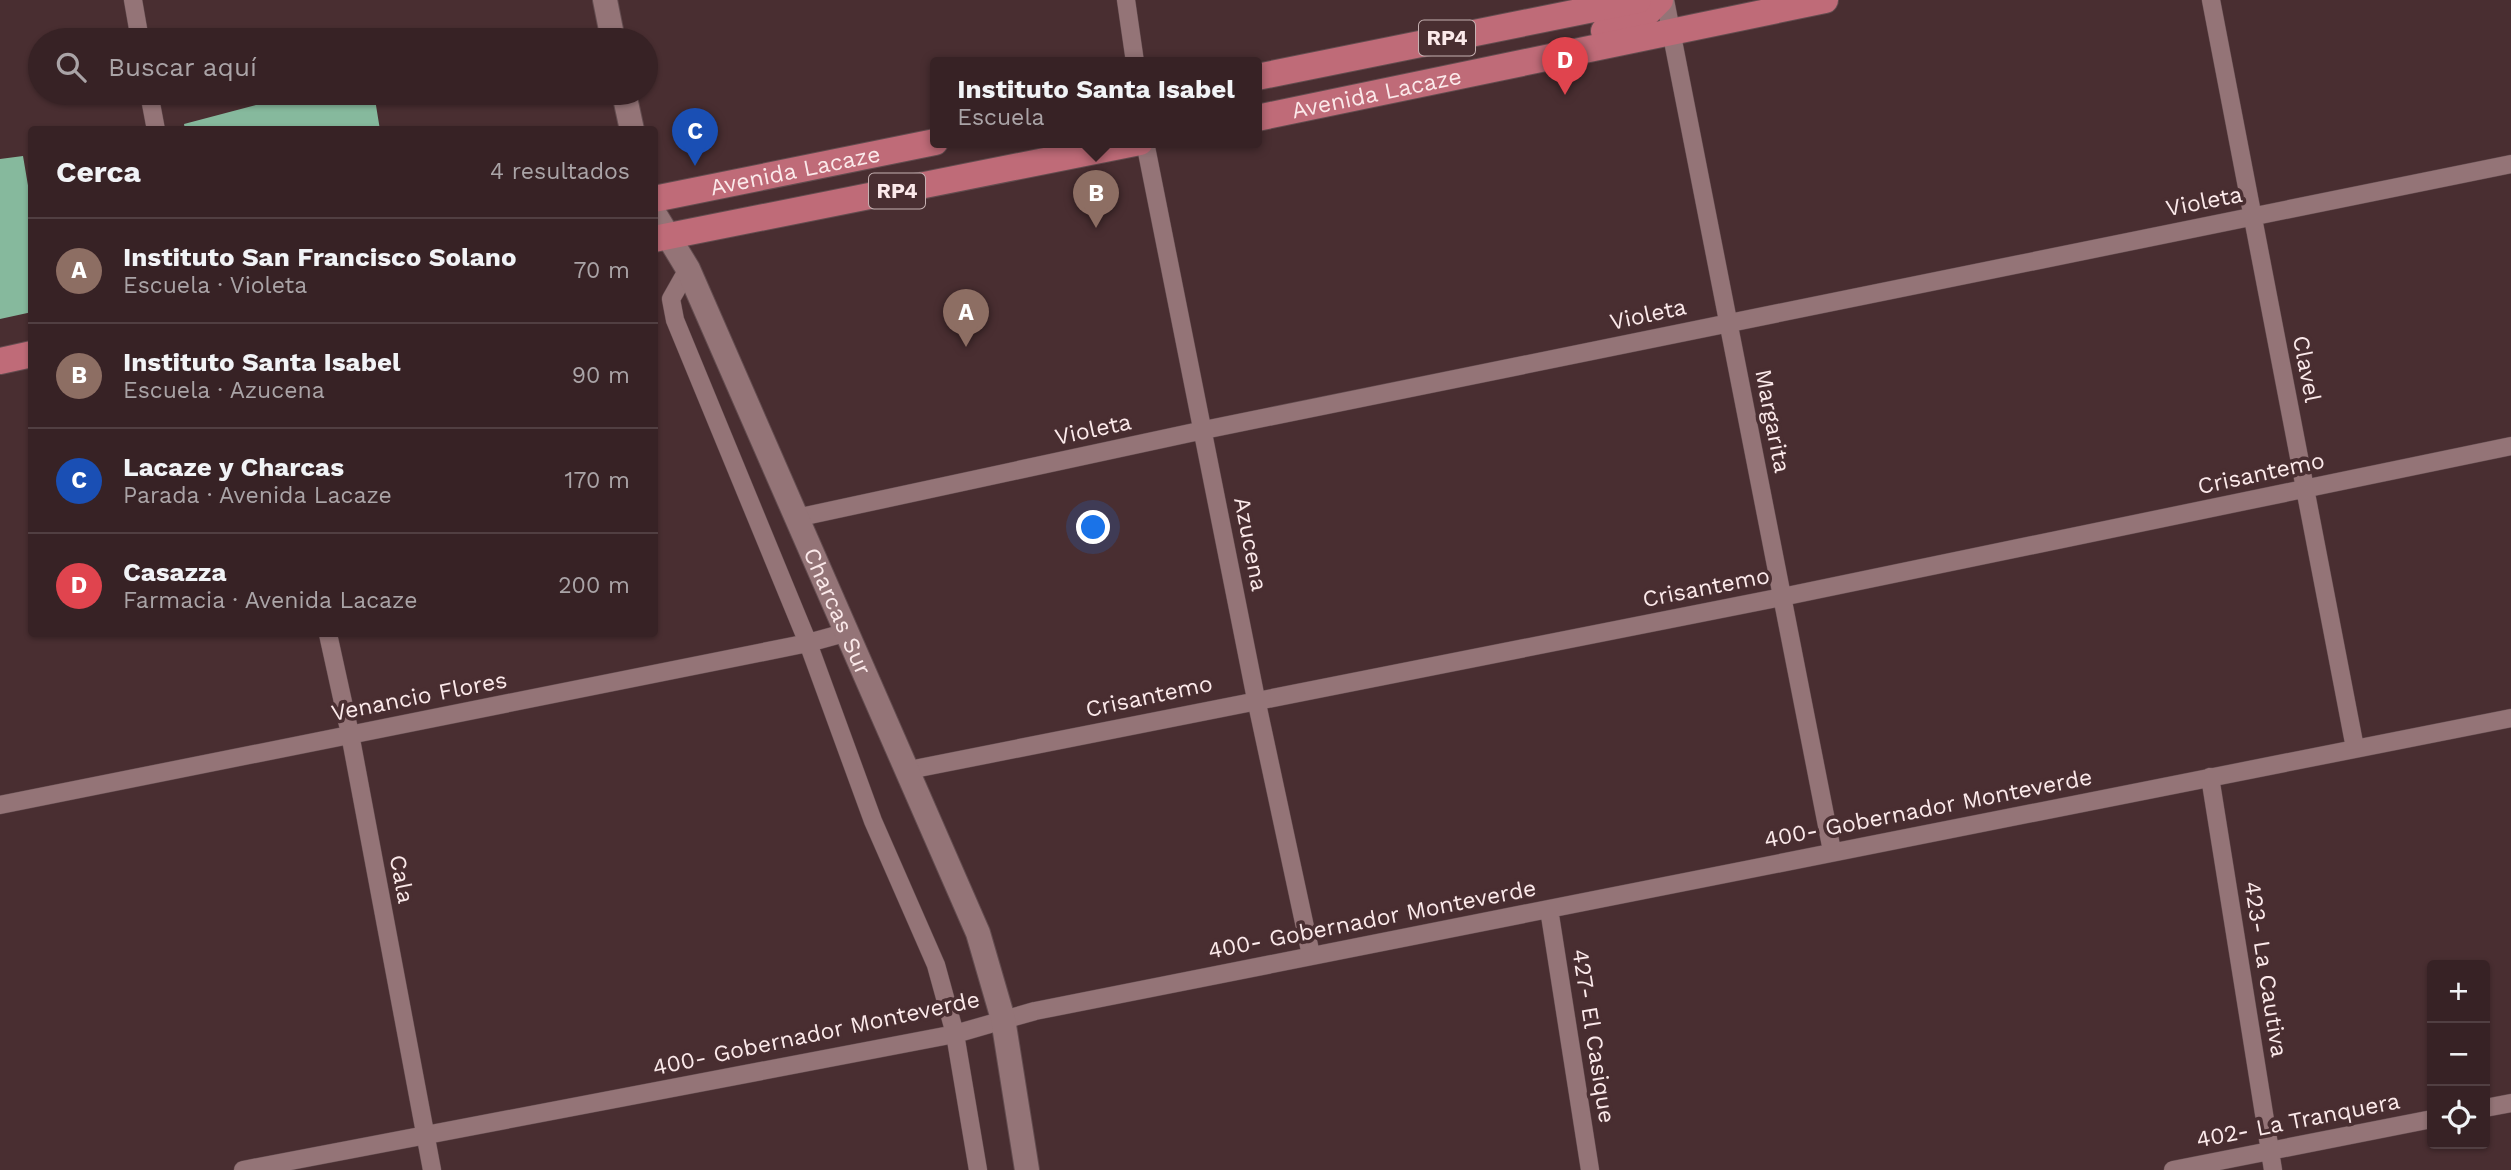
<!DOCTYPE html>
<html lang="es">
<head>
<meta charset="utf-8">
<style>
  :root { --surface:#372225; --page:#3e2a2d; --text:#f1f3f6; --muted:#aaa4a7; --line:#513f42; --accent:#53d397 }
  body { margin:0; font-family:"Work Sans",sans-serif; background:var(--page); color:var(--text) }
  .controls { position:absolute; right:21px; bottom:21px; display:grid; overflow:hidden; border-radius:7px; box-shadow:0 2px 5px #0004 }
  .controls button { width:63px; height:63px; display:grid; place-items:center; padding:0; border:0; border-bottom:2px solid var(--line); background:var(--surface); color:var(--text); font:35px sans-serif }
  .you { position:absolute; left:1094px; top:528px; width:24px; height:24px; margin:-18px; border:5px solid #fff; border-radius:50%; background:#1a73e8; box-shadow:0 0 0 10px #1a73e833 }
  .badge { display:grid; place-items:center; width:46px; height:46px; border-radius:50%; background:var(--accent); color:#fff; font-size:23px; font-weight:700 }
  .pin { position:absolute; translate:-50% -58px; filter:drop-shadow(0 2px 4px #0008) }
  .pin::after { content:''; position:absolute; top:37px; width:24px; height:21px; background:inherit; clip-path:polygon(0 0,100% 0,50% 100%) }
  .popup { position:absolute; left:930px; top:57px; width:332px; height:91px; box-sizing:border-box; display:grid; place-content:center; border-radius:7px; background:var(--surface); filter:drop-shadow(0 2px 5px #0005); font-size:23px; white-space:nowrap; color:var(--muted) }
  .popup b { font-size:26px; color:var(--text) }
  .popup::after { content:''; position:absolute; left:50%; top:100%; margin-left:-14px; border:14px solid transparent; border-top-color:var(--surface) }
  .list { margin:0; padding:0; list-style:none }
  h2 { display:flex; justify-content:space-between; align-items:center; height:91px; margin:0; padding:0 28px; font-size:30px }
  h2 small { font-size:23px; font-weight:400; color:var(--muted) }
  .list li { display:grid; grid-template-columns:46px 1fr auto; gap:21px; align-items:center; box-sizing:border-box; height:105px; padding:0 28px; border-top:2px solid var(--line) }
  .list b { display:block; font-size:26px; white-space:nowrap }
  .list p { margin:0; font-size:23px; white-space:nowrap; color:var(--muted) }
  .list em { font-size:23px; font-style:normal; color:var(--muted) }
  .icon { flex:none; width:38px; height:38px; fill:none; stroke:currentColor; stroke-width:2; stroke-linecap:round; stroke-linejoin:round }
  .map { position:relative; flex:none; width:2511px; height:1170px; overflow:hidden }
  .search { position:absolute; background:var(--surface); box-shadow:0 2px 5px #0004; left:28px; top:28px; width:630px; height:77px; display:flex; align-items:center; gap:18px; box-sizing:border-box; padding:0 24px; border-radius:38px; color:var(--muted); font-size:26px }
  .panel { position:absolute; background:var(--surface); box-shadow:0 2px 5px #0004; left:28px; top:126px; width:630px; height:511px; border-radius:7px }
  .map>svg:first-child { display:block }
</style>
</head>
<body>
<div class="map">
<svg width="2511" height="1170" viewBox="0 0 2511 1170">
  <rect width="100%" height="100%" fill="#492e31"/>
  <path fill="#86b99d" d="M278,93H374L380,130H185L184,124L279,99Z
    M23,156L32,209V312L0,319V159Z"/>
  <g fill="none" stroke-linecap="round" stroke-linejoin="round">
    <g stroke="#634c4f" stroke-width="19">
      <path id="street" d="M133,0L140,40
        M1126,0L1135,62
        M1665,0L1832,851
        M2211,0L2355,748
        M149,93L156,130
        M1145,142L1256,699L1311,955
        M688,269L671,299L675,320L808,643L873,821L936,965L955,1034L978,1170
        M796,518L1204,430L2511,164
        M328,634L350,734L432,1170
        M909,770L1782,597L2511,446
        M2210,777L2273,1170
        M0,805L808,643L848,632
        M1549,909L1590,1170
        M2485,1108L2511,1103
        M243,1170L955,1034L1035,1011L2511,718
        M2173,1170L2432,1119"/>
    </g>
    <g stroke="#634c4f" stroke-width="26">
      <g id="secondary">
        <path d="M605,0L613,40"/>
        <path d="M624,93L632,130"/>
        <path id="s1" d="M654,213L688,269L978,933L1003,1019L1027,1170"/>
      </g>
    </g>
    <g stroke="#634c4f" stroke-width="28">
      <g id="primary">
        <path d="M1604,31L1642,18L1660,0"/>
        <path d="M1257,77L1638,0"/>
        <path id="s2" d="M1257,118L1825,0"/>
        <path id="s3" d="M654,199L935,142"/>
        <path d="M654,239L1140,142"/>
        <path d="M0,361L32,354"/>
      </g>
    </g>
    <use href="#street" stroke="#947477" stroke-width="18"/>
    <use href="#secondary" stroke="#947477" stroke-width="24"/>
    <use href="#primary" stroke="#bf6b78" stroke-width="26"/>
  </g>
  <g text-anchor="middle" stroke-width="7" stroke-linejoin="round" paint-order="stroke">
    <g fill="#492e31" stroke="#c6b1b2" stroke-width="2">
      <rect x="1419" y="20.5" width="56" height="35" rx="5"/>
      <rect x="869" y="173.5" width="56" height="35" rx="5"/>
    </g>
    <g font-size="21" font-weight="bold" fill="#fbe9ea">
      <text x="1447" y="45">RP4</text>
      <text x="897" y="198">RP4</text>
    </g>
    <g font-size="23" fill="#fbe9ea" stroke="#492e31">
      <text dy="8" stroke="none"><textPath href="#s2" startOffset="122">Avenida Lacaze</textPath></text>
      <text dy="8" stroke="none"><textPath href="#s3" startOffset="144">Avenida Lacaze</textPath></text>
      <text transform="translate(2204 201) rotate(-11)" y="8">Violeta</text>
      <text transform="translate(1648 314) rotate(-12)" y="8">Violeta</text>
      <text transform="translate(2307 369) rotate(79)" y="8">Clavel</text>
      <text transform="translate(1773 421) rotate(79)" y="8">Margarita</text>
      <text transform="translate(1093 429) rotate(-12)" y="8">Violeta</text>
      <text transform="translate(2261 473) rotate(-12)" y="8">Crisantemo</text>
      <text transform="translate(1251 544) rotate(79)" y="8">Azucena</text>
      <text transform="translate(1706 587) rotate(-11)" y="8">Crisantemo</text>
      <text dy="8" stroke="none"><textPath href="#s1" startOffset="439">Charcas Sur</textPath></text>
      <text transform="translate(419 696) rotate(-11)" y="8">Venancio Flores</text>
      <text transform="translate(1149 696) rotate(-12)" y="8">Crisantemo</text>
      <text transform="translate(1928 808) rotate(-11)" y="8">400- Gobernador Monteverde</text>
      <text transform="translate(402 879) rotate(79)" y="8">Cala</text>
      <text transform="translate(1372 919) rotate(-11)" y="8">400- Gobernador Monteverde</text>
      <text transform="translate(2266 969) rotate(81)" y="8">423- La Cautiva</text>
      <text transform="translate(816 1033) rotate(-12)" y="8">400- Gobernador Monteverde</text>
      <text transform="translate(1594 1036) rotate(81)" y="8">427- El Casique</text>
      <text transform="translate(2298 1120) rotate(-11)" y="8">402- La Tranquera</text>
    </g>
  </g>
</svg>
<div class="controls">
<button>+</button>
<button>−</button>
<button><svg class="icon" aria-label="locate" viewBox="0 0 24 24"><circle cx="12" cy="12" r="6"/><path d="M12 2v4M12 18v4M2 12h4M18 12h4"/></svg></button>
</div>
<div class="you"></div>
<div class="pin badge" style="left:966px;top:347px;background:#8d6e63">A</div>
<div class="pin badge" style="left:1096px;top:228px;background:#8d6e63">B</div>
<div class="popup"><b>Instituto Santa Isabel</b>Escuela</div>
<div class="pin badge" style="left:695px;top:166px;background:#1a4fb4">C</div>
<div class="pin badge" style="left:1565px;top:95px;background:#e0444e">D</div>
<div class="search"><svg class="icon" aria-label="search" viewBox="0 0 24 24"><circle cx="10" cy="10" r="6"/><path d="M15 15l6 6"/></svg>Buscar aquí</div>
<section class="panel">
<h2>Cerca<small>4 resultados</small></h2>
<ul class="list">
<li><span class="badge" style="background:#8d6e63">A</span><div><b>Instituto San Francisco Solano</b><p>Escuela · Violeta</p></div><em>70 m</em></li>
<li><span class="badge" style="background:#8d6e63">B</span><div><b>Instituto Santa Isabel</b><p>Escuela · Azucena</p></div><em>90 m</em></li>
<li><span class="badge" style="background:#1a4fb4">C</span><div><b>Lacaze y Charcas</b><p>Parada · Avenida Lacaze</p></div><em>170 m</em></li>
<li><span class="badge" style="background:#e0444e">D</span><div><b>Casazza</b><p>Farmacia · Avenida Lacaze</p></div><em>200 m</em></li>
</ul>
</section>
</div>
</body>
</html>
